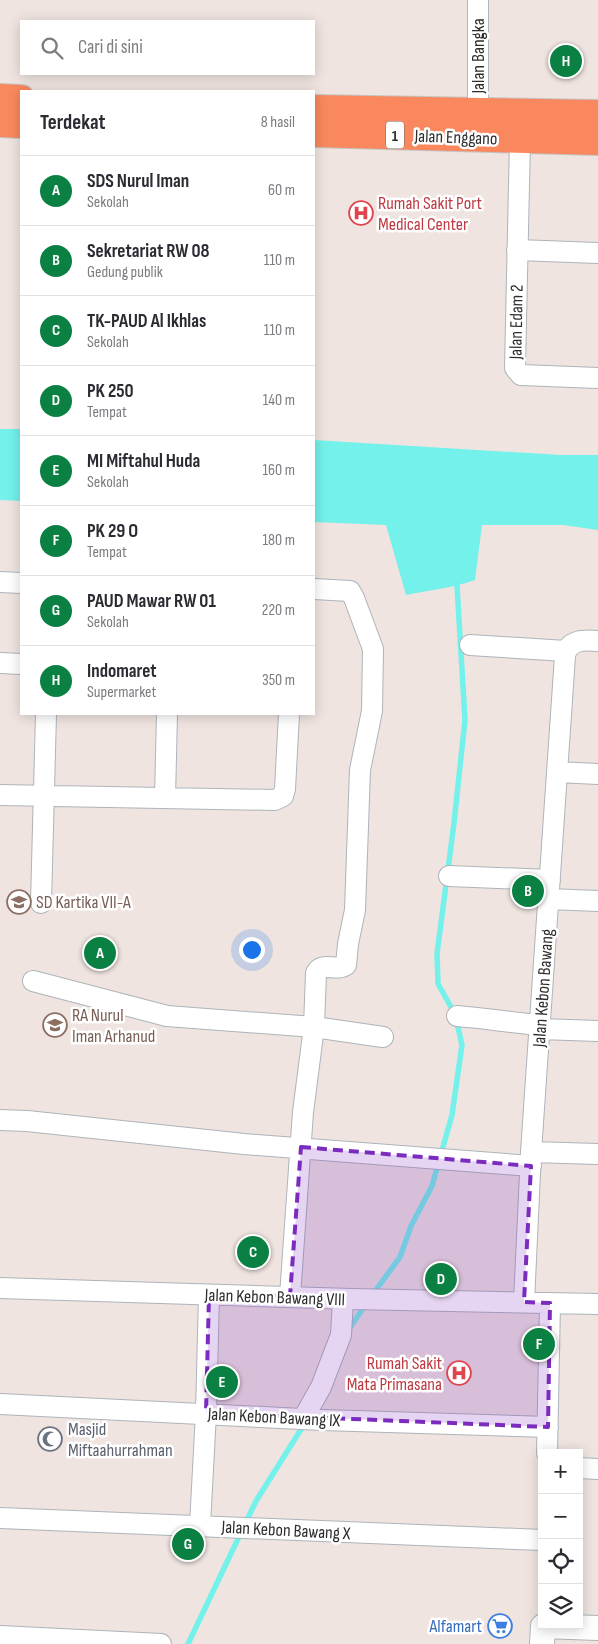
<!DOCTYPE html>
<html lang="id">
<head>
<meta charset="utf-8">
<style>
  :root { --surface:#fff; --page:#f2f2f3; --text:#2b2b33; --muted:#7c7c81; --line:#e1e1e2; --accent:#0b8043 }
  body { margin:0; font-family:"Sofia Sans Condensed",sans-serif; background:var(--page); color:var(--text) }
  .controls { position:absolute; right:15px; bottom:15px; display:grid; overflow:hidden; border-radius:0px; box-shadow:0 2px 12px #0003 }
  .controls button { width:45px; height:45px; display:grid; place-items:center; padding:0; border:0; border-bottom:1px solid var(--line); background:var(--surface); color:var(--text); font:25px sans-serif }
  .you { position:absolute; left:251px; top:949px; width:18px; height:18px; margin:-12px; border:4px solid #fff; border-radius:50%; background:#1a73e8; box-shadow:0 0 0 8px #1a73e833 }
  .badge { display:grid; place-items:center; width:32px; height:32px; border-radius:50%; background:var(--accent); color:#fff; font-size:16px; font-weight:700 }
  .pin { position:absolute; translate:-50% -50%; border:2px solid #fff; box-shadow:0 1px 5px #0006 }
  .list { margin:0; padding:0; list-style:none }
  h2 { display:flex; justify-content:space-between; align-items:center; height:65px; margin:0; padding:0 20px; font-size:21px }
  h2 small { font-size:16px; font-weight:400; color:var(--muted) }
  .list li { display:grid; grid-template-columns:32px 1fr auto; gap:15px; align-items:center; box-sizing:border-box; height:70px; padding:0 20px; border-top:1px solid var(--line) }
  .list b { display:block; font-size:19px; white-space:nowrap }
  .list p { margin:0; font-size:16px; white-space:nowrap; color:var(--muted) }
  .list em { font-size:16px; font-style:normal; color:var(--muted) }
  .icon { flex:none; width:28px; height:28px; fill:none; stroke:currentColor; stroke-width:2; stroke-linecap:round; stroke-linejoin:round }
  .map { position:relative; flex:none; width:598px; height:1644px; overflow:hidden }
  .search { position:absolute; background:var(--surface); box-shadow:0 2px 12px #0003; left:20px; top:20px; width:295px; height:55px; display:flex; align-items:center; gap:12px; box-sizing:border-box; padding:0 18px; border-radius:0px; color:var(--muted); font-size:19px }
  .panel { position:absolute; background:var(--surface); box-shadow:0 2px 12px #0003; left:20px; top:90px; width:295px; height:625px; border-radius:0px }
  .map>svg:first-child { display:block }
</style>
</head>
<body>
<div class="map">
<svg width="598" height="1644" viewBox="0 0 598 1644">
  <rect width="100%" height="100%" fill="#efe4e0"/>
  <path fill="#73f1ea" d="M0,429H21V501L0,500Z
    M314,440L561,455H598V530L563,525H482L475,580C453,588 429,590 406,595L386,525L314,522Z"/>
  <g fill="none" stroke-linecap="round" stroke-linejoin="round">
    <path stroke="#73f1ea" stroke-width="5.5" d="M373,1294L400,1257L411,1226L432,1186L452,1115L462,1045L455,1014L438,984L437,954L454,823L465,720L457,586
      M349,1329L366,1304
      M188,1644L256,1501L305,1423"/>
    <g stroke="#adb4ba" stroke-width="22">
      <path id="minor" d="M478,0V112
        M520,139L515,368L521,375L598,378
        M517,250L598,253
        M0,582L21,583
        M470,645L566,651
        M0,663L21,664
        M557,772L598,774
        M0,795L275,800L283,796L285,789L289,714
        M165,798L167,714
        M449,876L550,880
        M549,899L598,901
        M41,903L46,714
        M33,981L167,1016L314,1027L383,1037
        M457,1016C485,1018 512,1023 540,1025
        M540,1029L598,1031
        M0,1120L27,1121L244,1144L531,1166
        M531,1152L598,1154
        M0,1288L351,1299L598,1304
        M290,1296L303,1112L314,1027L316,973C322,961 336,972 346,965L348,944L355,910L360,770L372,711L373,649L354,598L350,591L314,589
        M524,1302L531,1152L565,656C568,639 585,640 598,641
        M0,1404L322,1420L548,1427
        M303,1419L321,1387L341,1335L343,1299
        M547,1453L550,1303
        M579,1468L598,1469
        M0,1518L542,1540
        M200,1525L206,1413L209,1295
        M0,1636L161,1644"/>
    </g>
    <g stroke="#adb4ba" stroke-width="26">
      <path id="tertiary" d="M542,1644L543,1626L598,1628"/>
    </g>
    <g stroke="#c4c4c4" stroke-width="30">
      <path id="trunk" d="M0,98L21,99
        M314,109L598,114
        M0,123L21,124
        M314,133L598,141"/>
    </g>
    <use href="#minor" stroke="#fff" stroke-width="20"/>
    <use href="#tertiary" stroke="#fff" stroke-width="24"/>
    <use href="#trunk" stroke="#f9885e" stroke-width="28"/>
  </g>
  <path fill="#7b2cbf" fill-opacity="0.2" stroke="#7b2cbf" stroke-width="4" stroke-dasharray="10 6" stroke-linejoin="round" d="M301,1147L531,1166L524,1302L550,1303L548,1427L206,1413L209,1295L290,1296Z"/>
  <defs>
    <g id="hospital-ring" transform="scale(1.25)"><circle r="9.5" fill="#fff" stroke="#e0444e" stroke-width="1.5"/><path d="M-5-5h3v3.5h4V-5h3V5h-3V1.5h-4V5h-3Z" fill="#e0444e"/></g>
    <g id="school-ring" transform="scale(1.25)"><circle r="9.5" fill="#fff" stroke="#8d6e63" stroke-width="1.5"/><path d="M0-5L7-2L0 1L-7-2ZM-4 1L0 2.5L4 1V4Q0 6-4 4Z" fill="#8d6e63"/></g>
    <g id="mosque-ring" transform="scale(1.25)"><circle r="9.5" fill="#fff" stroke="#6b7280" stroke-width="1.5"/><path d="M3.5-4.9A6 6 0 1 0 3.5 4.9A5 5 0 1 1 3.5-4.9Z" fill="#6b7280"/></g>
    <g id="supermarket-ring" transform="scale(1.25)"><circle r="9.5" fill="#fff" stroke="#3f7fe0" stroke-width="1.5"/><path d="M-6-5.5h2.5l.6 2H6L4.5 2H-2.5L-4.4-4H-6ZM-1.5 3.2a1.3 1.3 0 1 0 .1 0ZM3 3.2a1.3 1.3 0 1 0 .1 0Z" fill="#3f7fe0"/></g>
  </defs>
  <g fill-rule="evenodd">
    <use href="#hospital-ring" x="361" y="213"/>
    <use href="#school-ring" x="19" y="902"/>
    <use href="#school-ring" x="55" y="1025"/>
    <use href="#hospital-ring" x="459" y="1373"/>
    <use href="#mosque-ring" x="50" y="1439"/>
    <use href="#supermarket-ring" x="500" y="1626"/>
  </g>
  <g text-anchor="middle" stroke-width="5" stroke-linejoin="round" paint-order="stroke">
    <rect fill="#fff" stroke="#6c6c6c" stroke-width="1" x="386" y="121.5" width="18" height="27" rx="4"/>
    <g font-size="16" font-weight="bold" fill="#2d2d2d">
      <text x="395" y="141">1</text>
    </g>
    <g font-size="18" fill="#2d2d2d" stroke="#fff">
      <text transform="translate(478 56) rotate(-90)" y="6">Jalan Bangka</text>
      <text transform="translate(456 137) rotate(2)" y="6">Jalan Enggano</text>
      <text transform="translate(516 322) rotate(-89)" y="6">Jalan Edam 2</text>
      <text transform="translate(543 988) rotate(-86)" y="6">Jalan Kebon Bawang</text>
      <text transform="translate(275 1297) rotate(2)" y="6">Jalan Kebon Bawang VIII</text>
      <text transform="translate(274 1417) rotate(3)" y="6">Jalan Kebon Bawang IX</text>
      <text transform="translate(286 1530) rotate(3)" y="6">Jalan Kebon Bawang X</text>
    </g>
    <g font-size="18" fill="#be3a42" stroke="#fff" text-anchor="start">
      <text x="378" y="209">Rumah Sakit Port<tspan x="378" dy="21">Medical Center</tspan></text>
      <text x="442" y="1369" text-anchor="end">Rumah Sakit<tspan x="442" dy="21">Mata Primasana</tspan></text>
    </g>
    <g font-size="18" fill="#785e54" stroke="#fff" text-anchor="start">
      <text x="36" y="908">SD Kartika VII-A</text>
      <text x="72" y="1021">RA Nurul<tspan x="72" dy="21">Iman Arhanud</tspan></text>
    </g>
    <g font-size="18" fill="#5b616d" stroke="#fff" text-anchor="start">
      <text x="68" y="1435">Masjid<tspan x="68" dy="21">Miftaahurrahman</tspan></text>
    </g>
    <g font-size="18" fill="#366cbe" stroke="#fff" text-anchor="end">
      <text x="482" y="1632">Alfamart</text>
    </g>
  </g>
</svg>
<div class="controls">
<button>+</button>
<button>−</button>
<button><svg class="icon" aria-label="locate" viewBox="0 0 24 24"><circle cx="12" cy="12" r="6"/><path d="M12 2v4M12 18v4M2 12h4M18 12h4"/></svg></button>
<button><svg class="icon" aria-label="layers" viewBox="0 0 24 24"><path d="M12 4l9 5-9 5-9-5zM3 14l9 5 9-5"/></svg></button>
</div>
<div class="you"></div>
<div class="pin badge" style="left:100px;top:953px">A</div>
<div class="pin badge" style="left:528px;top:891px">B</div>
<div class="pin badge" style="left:253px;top:1252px">C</div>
<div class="pin badge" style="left:441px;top:1279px">D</div>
<div class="pin badge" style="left:222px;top:1382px">E</div>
<div class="pin badge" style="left:539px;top:1344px">F</div>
<div class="pin badge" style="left:188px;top:1544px">G</div>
<div class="pin badge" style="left:566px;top:61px">H</div>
<div class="search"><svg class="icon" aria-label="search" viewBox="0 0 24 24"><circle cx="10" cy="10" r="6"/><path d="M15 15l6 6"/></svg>Cari di sini</div>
<section class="panel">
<h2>Terdekat<small>8 hasil</small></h2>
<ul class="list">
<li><span class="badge">A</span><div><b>SDS Nurul Iman</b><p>Sekolah</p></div><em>60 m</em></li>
<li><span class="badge">B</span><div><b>Sekretariat RW 08</b><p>Gedung publik</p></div><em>110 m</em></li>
<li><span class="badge">C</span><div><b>TK-PAUD Al Ikhlas</b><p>Sekolah</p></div><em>110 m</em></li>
<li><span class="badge">D</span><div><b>PK 250</b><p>Tempat</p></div><em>140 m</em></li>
<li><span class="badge">E</span><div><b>MI Miftahul Huda</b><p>Sekolah</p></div><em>160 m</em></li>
<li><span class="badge">F</span><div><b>PK 29 O</b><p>Tempat</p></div><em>180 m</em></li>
<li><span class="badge">G</span><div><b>PAUD Mawar RW 01</b><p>Sekolah</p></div><em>220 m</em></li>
<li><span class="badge">H</span><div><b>Indomaret</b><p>Supermarket</p></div><em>350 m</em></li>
</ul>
</section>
</div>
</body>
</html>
